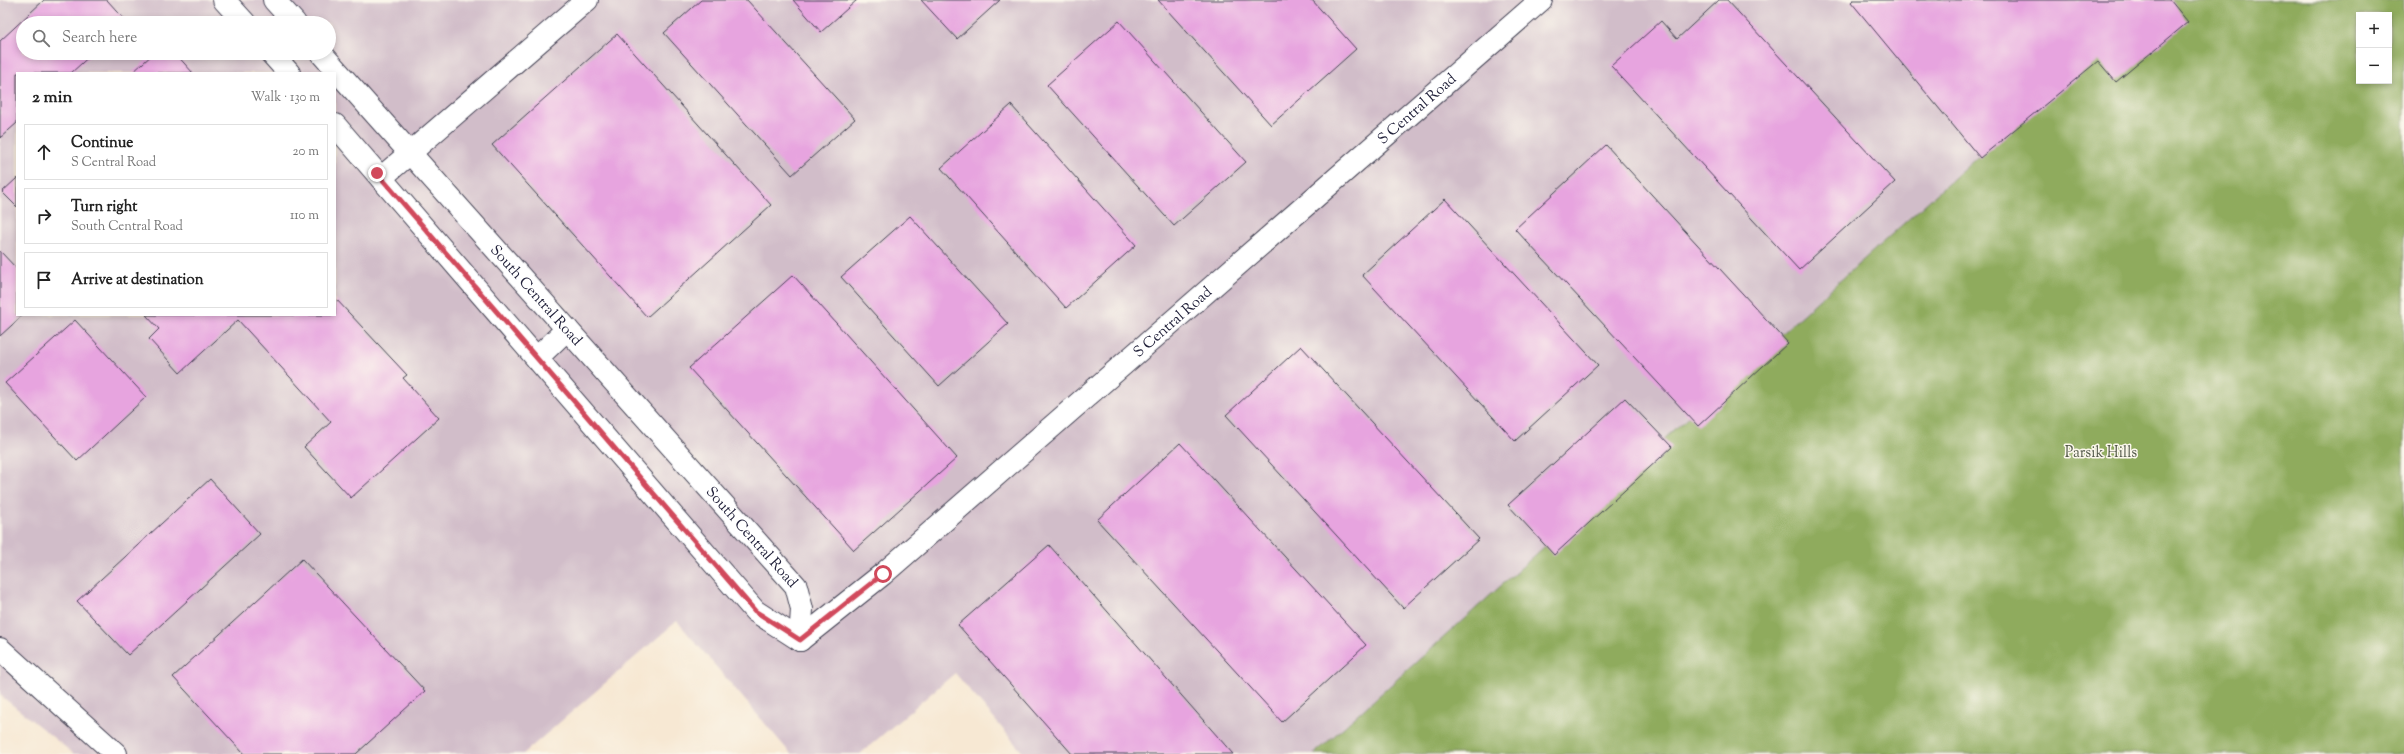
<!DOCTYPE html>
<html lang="en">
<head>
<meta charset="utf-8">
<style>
  :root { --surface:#fff; --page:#f6f6f6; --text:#222; --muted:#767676; --line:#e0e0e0 }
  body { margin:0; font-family:"Sorts Mill Goudy",serif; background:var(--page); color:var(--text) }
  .controls { position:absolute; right:12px; top:12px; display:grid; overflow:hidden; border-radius:0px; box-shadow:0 2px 6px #0003 }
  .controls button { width:36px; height:36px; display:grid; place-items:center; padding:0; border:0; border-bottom:1px solid var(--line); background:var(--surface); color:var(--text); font:20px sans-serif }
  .stop { position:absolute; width:12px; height:12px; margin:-9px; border:3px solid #d1495b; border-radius:50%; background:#fff }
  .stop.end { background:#d1495b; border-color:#fff; box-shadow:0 1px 4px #0008 }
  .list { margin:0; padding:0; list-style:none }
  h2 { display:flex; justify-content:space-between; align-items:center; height:52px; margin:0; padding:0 16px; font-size:17px }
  h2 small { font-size:13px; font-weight:400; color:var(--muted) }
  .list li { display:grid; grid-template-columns:26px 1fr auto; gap:12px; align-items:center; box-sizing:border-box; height:56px; margin:0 8px 8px; padding:0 8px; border:1px solid var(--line); border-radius:0px }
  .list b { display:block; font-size:15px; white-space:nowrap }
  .list p { margin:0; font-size:13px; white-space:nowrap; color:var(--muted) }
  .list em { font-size:13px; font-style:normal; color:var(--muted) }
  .icon { flex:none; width:22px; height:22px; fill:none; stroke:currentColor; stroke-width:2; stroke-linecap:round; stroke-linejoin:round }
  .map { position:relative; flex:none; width:2404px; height:754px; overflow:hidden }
  .search { position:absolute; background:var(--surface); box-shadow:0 2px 6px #0003; left:16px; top:16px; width:320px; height:44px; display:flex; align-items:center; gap:10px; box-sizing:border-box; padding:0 14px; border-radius:22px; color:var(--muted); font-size:15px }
  .panel { position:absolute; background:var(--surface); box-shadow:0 2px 6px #0003; left:16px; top:72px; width:320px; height:244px; border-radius:0px }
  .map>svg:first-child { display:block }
</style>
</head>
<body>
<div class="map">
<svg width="2404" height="754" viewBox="0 0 2404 754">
  <rect width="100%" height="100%" fill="#fbf7ec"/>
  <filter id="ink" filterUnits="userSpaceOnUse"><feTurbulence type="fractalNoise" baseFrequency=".025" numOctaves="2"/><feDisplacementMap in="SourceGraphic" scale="8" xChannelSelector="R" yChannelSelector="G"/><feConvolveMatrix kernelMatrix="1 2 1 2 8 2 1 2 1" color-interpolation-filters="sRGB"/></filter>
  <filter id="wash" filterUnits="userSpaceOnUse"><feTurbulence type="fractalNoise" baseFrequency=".012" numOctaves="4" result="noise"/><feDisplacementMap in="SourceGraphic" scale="16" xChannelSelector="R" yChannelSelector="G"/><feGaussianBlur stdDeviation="0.9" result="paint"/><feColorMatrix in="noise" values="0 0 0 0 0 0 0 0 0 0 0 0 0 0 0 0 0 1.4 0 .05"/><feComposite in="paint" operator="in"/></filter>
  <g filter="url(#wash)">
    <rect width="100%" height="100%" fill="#f7e8d3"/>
    <path fill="#d1bdc9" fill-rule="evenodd" d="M0,0H2152L1314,754H1024L955,673L860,754H791L677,621L523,754H74L0,695ZM23,23H329V53H23ZM17,73H335V315H17Z"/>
    <path fill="#8fab5d" stroke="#58664c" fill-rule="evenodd" d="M2152,0H2404V754H1314ZM2359,15H2389V81H2359Z"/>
    <g id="blocks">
      <path fill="#e7a4df" d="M44,0H107L127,22L23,23V53H93L71,73H17V123L0,138V41Z
        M701,0H747L855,119L792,175L664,33Z
        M793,0H857L821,32Z
        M921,0H1000L957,39Z
        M1158,0H1312L1356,49L1271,125Z
        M1719,0H1727L1895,182L1799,270L1611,66L1661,21L1677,39Z
        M1853,0H2170L2188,22L2116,82L2098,61L1980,158L1851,2Z
        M1119,21L1246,162L1174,226L1047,85Z
        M617,34L771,205L647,317L492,145Z
        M154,53H175L193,73H132Z
        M1011,105L1136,245L1066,308L941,168Z
        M1606,145L1788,343L1698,426L1515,229Z
        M17,178V207L2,192Z
        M1445,199L1598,365L1515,441L1362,275Z
        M910,216L1008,324L939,386L841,277Z
        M0,251L17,269V315H23L0,336Z
        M793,275L957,458L854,550L689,368Z
        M335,298L407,375L403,378L439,418L351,498L304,447L331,422L238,320L180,373L149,339L159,329L146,315H335Z
        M75,320L146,397L77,461L5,383Z
        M1301,346L1479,539L1403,608L1226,415Z
        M1625,398L1672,447L1554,555L1508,505Z
        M1180,443L1366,645L1282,722L1097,520Z
        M210,479L260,534L128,655L77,601Z
        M1049,545L1233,754H1072L958,625Z
        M302,559L425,691L356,754H244L173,677Z"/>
    </g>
  </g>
  <g filter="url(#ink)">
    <use href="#blocks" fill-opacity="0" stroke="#424052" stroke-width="1"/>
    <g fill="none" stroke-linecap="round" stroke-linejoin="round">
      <g stroke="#424052" stroke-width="24">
        <g id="minor">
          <path d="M224,0L245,23"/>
          <path d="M274,0L295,23"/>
          <path d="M271,53L289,73"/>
          <path id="s1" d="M321,53L796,586L802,609L800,640"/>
          <path d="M335,125L755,611L800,640"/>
          <path d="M381,178L587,0"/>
          <path d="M537,358L567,329"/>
          <path id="s2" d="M800,640L883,574L1541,0"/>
          <path d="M0,649L116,754"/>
        </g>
      </g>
      <use href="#minor" stroke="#fff" stroke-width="22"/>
    </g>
  </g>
  <g fill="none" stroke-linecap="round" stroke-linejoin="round" filter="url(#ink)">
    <path stroke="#d1495b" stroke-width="5" d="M377,173L755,611L800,640L883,574"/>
  </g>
  <g text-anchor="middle" stroke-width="3" stroke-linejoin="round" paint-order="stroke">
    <g font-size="15" fill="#22223b" stroke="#fbf7ec">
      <text dy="5" stroke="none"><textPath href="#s2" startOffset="814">S Central Road</textPath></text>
      <text dy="5" stroke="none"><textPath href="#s1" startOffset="324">South Central Road</textPath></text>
      <text dy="5" stroke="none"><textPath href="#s2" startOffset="490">S Central Road</textPath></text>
      <text dy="5" stroke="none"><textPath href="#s1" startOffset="648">South Central Road</textPath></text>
    </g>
    <g font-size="15" fill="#555b4b" stroke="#fbf7ec">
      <text x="2101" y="457">Parsik Hills</text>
    </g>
  </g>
</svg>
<div class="controls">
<button>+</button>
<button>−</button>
</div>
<div class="stop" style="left:883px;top:574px"></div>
<div class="stop end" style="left:377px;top:173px"></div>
<div class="search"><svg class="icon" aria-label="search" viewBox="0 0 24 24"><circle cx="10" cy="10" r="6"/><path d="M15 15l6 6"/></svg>Search here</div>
<section class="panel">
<h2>2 min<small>Walk · 130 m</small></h2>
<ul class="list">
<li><svg class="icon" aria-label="ahead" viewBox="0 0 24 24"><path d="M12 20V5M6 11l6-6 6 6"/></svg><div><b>Continue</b><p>S Central Road</p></div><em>20 m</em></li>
<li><svg class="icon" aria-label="right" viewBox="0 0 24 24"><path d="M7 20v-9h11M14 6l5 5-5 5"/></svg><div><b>Turn right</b><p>South Central Road</p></div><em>110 m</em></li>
<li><svg class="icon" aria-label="arrive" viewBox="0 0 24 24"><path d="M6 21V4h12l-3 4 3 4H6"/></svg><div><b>Arrive at destination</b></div></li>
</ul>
</section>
</div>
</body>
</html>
